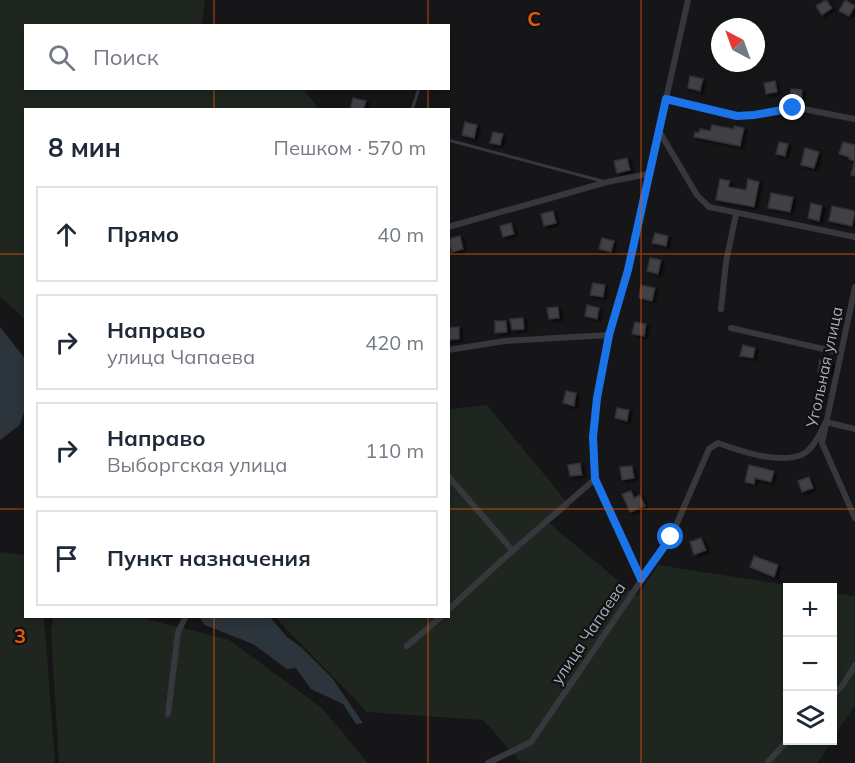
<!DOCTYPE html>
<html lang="ru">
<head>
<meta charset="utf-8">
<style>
  :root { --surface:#fff; --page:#f2f2f3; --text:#1f2937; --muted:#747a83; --line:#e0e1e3 }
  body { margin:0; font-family:Mulish,sans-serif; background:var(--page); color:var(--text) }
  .controls { position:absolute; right:18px; bottom:18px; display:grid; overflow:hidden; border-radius:0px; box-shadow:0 3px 9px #0003 }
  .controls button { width:54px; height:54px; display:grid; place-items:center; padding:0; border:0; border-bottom:2px solid var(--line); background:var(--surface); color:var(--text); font:30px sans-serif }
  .compass { position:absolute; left:711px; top:18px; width:54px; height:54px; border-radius:50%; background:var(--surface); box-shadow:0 3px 9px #0003; rotate:319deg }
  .stop { position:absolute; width:18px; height:18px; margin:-14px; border:4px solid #1a73e8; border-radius:50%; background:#fff }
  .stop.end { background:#1a73e8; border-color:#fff; box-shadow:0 2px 6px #0008 }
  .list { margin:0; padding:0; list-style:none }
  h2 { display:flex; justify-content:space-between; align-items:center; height:78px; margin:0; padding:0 24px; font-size:26px }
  h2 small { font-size:20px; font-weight:400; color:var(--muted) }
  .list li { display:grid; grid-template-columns:39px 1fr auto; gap:18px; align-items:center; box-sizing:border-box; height:96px; margin:0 12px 12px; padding:0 12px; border:2px solid var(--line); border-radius:0px }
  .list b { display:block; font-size:22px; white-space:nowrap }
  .list p { margin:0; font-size:20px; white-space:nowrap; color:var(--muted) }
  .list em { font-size:20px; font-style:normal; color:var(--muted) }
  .icon { flex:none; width:33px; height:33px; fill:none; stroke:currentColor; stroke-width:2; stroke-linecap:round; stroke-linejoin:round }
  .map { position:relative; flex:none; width:855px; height:763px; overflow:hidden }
  .search { position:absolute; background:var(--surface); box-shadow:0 3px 9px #0003; left:24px; top:24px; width:426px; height:66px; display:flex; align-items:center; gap:15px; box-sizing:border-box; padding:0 21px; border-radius:0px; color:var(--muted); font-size:22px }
  .panel { position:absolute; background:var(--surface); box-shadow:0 3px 9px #0003; left:24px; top:108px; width:426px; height:510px; border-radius:0px }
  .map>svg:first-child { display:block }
</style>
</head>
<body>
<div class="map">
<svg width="855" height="763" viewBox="0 0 855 763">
  <defs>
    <filter id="shadow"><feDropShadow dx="3" dy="2" stdDeviation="1.5" flood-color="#0009"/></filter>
  </defs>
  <rect width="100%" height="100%" fill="#161618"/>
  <path fill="#1e261f" d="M0,0H205L202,25L26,26V88L303,89L317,106V109L26,110L25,319L0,297Z
    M487,405L570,506L549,523L637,596L658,565L799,587L788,588V740H832L818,763H522L483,720L367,712L275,617L448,616L449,409Z
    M0,552L25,555L26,616L44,617L55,763H0Z
    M833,593L855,596V705L832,740Z
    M53,617H140L229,640L322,708L368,763H59L51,631Z"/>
  <path fill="#2c353c" d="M0,327L26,360L25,409L20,425L0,440Z
    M199,617H270L287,637L302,648L332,678L363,723L356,724L343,704L311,689L296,668L287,669L253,644L205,625Z"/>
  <path fill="#404145" stroke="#303034" stroke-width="1.5" filter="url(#shadow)" d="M826,0L832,8L822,15L816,6Z
    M845,0L855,6L849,16L839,11Z
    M690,76L703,79L700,91L688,88Z
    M775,81L777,92L766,94L764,83Z
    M791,89L802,90L801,103L789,101Z
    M353,98L366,101L363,110H350Z
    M465,122L477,125L474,138L462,135Z
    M712,125L734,129V126L744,128L740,146L694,137L695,132L699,133L700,129L710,131Z
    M493,132L503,134L500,145L490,143Z
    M779,142L788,144L785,156L776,154Z
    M843,142L855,145V176L851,175L855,161L849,159V157L839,154Z
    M805,148L819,152L814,168L801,165Z
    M627,158L630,170L617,173L614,161Z
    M720,179L730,181L728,187L746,190L748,179L759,182L754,207L716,200Z
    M771,193L793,197L790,212L768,208Z
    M811,203L822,206L819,221L808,218Z
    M832,206L855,211L852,226L829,221Z
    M553,211L556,223L544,226L541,214Z
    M511,223L514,234L503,237L500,226Z
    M655,233L668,236L666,246L652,243Z
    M460,236L463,249L452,252L448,239Z
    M602,238L614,241L611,252L599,249Z
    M650,258L661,260L658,274L647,271Z
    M593,283L605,285L603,297L590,295Z
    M641,285L655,288L652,301L639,298Z
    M587,305L599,308L597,319L585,316Z
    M558,307L559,318L549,319L547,308Z
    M523,318L524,329L512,330L510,319Z
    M495,321H506L507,332L495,333Z
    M635,322L646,324L644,336L632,334Z
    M459,327V339L448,340V328Z
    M743,345L755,348L753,358L740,356Z
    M820,360L832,362L829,374L818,372Z
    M566,391L576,393L574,406L563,403Z
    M617,408L629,410L627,421L615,418Z
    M580,463L582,475L570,476L568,465Z
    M749,465L774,471L771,482L755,478L754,484L745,482Z
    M632,466L634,478L622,480L620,467Z
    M809,477L813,488L802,492L798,481Z
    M631,491L634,498L640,495L645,506L630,512L622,494Z
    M701,538L706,550L694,555L690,542Z
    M754,556L778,565L774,577L750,567Z"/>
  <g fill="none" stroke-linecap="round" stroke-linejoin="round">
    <path stroke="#37383d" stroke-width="3" d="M332,109V110
      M412,110L419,88
      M448,140L602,181"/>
    <path stroke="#37383d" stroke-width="6" d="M666,99L737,116L754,115L798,108L855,119
      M659,131L697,195L709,207L855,237
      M448,227L607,182L648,174
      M855,287L822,443L855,518
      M721,309L726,262L736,214
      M731,328L841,353
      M448,350L505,341L610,335
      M448,476L513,551
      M641,579L595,479L593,437L597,398L610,335L628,270L688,0
      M448,610L501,561L595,479
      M407,646L442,616
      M832,696L842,686L855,665
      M168,714L178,632L186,616
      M768,762L788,740
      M488,763L531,742L671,537L709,449L718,443C740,451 777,464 801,455C813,450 820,433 826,422L855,429"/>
  </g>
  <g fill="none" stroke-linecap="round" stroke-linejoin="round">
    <path stroke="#1a73e8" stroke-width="8" d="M671,537L641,579L595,479L593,437L597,398L609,335L628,270L666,99L737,116L754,115L793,108"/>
  </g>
  <path fill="none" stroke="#e8590c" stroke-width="1.5" stroke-opacity="0.55" d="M214,0V26M428,0V26M641,0V763M214,88V110M428,88V110M0,254H26M448,254H855M0,509H26M448,509H855M214,616V763M428,616V763"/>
  <g text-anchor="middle" stroke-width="4.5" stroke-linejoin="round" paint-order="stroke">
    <g font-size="16" fill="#a8adb8" stroke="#111113">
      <text transform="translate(824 367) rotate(-78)" y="6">Угольная улица</text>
      <text transform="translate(588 633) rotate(-56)" y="6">улица Чапаева</text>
    </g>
  </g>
  <g font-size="20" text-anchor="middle" font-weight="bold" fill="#e8590c" stroke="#111113" stroke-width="4.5" stroke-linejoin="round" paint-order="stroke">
    <text x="534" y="26">C</text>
    <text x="20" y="643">3</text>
  </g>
</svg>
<div class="controls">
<button>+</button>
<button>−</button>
<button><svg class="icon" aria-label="layers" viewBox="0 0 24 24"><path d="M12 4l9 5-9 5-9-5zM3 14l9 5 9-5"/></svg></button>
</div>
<svg class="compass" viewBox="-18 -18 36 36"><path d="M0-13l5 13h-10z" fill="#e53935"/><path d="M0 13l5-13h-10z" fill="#747a83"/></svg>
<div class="stop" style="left:671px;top:537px"></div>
<div class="stop end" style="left:793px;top:108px"></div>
<div class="search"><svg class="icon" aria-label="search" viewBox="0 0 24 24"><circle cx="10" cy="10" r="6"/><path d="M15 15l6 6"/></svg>Поиск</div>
<section class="panel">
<h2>8 мин<small>Пешком · 570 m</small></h2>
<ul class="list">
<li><svg class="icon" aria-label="ahead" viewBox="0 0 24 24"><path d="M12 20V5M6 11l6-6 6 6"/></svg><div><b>Прямо</b></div><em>40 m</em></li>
<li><svg class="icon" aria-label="right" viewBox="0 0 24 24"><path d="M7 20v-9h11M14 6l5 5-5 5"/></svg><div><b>Направо</b><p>улица Чапаева</p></div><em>420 m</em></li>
<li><svg class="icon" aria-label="right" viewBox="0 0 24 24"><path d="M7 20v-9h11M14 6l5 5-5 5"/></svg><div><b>Направо</b><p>Выборгская улица</p></div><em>110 m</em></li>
<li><svg class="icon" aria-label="arrive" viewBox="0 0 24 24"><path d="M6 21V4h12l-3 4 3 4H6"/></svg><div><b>Пункт назначения</b></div></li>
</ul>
</section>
</div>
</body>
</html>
